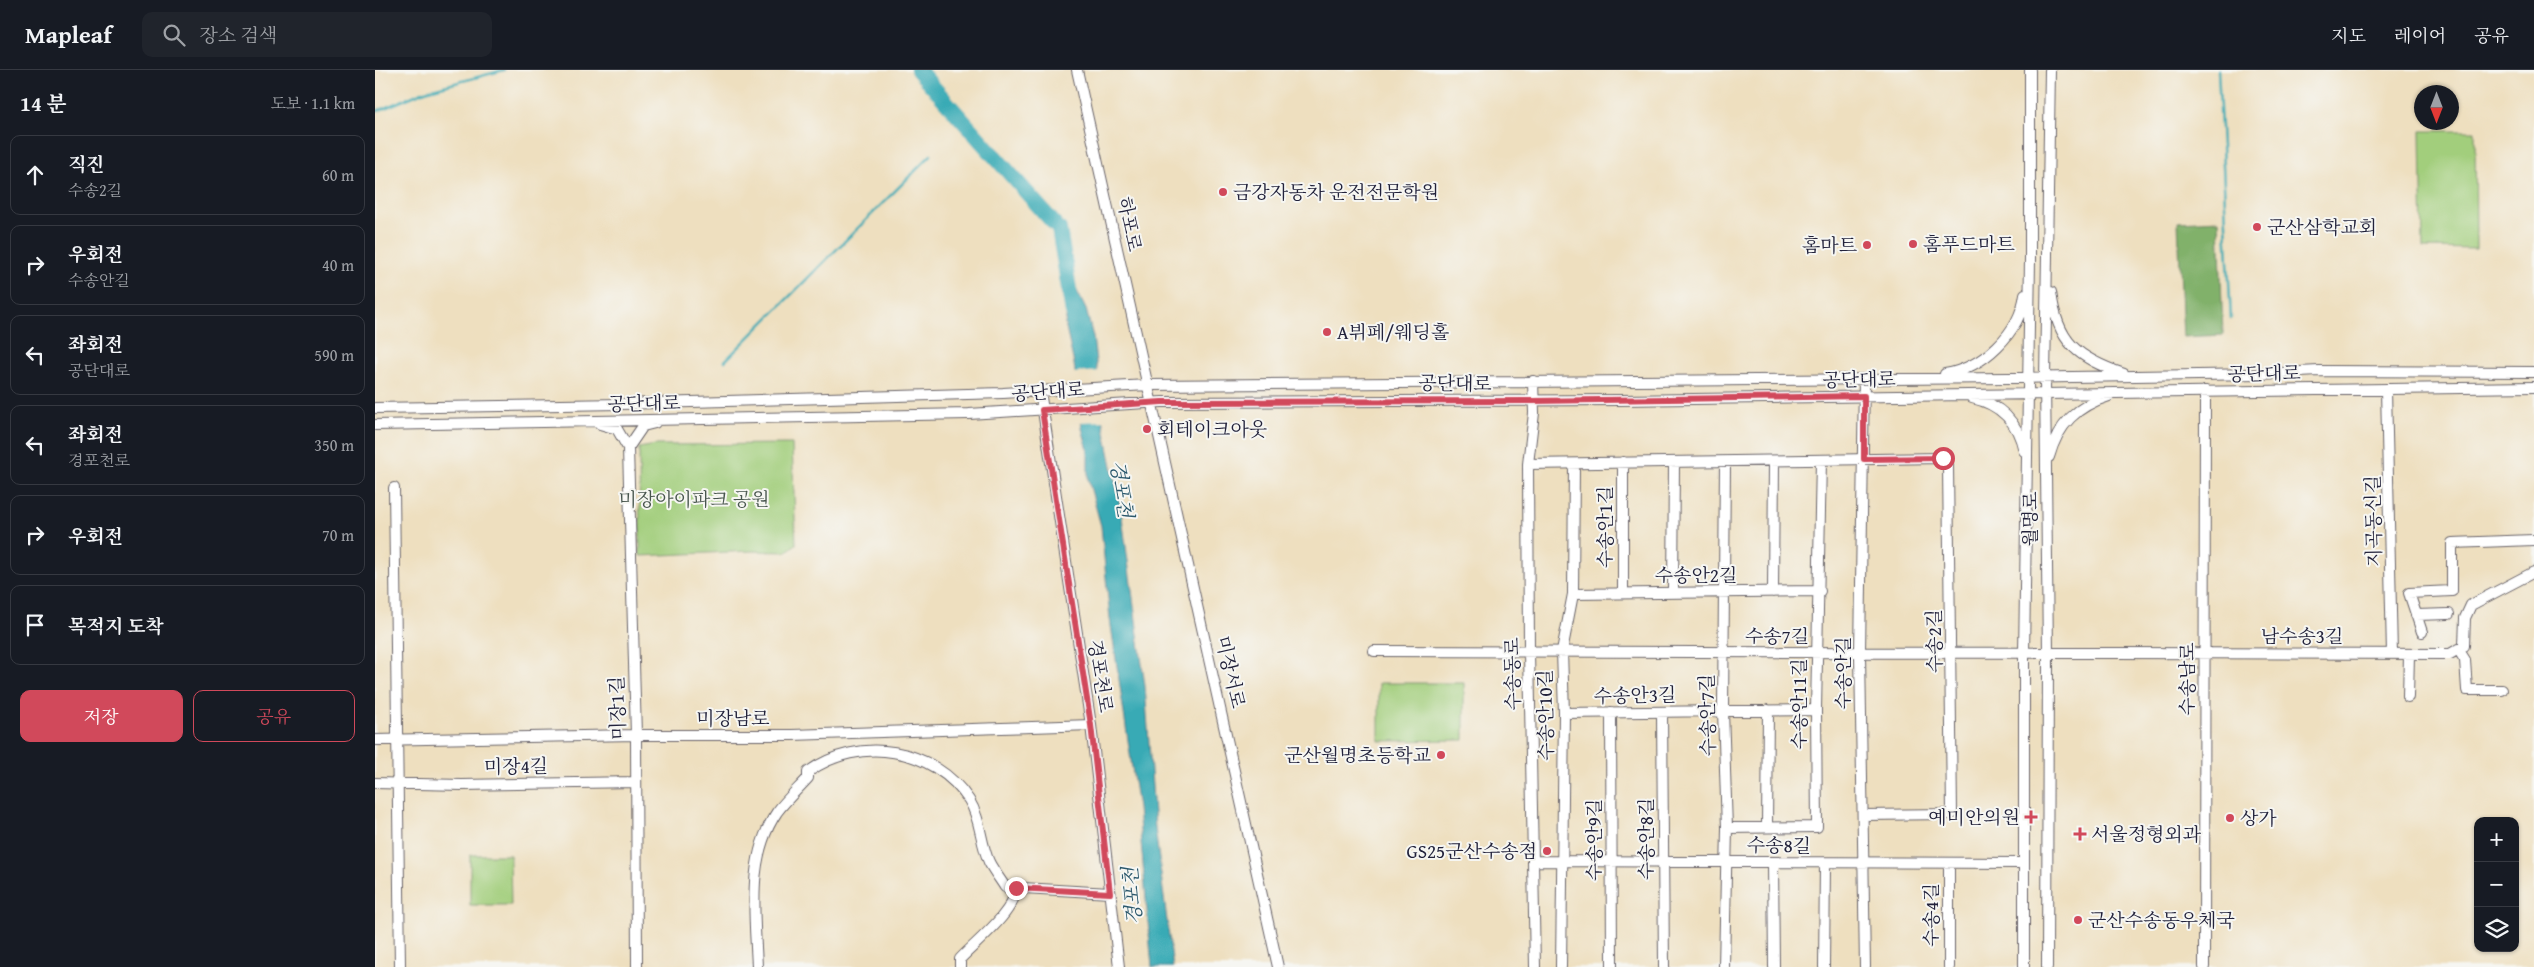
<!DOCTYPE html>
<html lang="ko">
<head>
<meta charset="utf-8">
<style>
  :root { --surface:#171b24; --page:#20242c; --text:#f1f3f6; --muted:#9ea1a6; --line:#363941; --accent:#d1495b }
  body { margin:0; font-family:"Gentium Book Plus","Noto Serif KR",serif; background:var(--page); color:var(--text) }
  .controls { position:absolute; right:15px; bottom:15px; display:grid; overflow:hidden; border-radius:10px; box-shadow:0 1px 4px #0004 }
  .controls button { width:45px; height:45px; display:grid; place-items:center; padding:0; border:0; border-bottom:1px solid var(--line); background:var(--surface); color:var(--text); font:25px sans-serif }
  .compass { position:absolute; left:2039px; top:15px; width:45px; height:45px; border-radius:50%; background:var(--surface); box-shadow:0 1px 4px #0004; rotate:180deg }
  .stop { position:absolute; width:15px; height:15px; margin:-11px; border:4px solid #d1495b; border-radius:50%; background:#fff }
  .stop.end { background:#d1495b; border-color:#fff; box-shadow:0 1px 5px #0008 }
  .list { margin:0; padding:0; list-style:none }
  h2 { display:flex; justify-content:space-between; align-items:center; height:65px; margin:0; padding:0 20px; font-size:21px }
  h2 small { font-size:16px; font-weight:400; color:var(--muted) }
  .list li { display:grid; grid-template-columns:32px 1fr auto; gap:15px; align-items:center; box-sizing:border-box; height:80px; margin:0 10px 10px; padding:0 10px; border:1px solid var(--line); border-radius:10px }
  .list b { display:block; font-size:19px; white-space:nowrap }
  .list p { margin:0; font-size:16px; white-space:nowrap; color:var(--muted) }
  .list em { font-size:16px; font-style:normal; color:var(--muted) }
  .actions { display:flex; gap:10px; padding:15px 20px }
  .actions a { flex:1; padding:11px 0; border:1px solid var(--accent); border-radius:10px; text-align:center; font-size:18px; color:var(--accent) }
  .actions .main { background:var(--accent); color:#fff }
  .icon { flex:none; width:28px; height:28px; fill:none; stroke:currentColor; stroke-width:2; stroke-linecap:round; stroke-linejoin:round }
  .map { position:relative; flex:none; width:2159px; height:897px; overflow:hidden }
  header { display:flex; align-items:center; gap:30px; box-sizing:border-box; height:70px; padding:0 25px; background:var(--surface); border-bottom:1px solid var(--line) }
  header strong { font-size:24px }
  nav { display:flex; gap:28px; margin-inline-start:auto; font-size:18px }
  .search { width:350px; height:45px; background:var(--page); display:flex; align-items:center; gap:12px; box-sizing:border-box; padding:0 18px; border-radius:10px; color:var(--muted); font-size:19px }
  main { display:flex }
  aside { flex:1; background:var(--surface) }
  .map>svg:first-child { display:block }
</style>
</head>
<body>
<header>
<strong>Mapleaf</strong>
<div class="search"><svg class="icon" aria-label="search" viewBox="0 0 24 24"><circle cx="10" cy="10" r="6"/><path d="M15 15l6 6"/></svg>장소 검색</div>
<nav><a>지도</a><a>레이어</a><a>공유</a></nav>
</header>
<main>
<aside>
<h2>14 분<small>도보 · 1.1 km</small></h2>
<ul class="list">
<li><svg class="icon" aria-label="ahead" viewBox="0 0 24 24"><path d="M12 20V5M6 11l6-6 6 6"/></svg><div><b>직진</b><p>수송2길</p></div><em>60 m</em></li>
<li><svg class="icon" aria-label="right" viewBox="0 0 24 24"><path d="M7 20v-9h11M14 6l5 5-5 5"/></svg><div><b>우회전</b><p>수송안길</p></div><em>40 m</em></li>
<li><svg class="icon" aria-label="left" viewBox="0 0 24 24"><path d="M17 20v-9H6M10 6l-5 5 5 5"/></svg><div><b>좌회전</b><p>공단대로</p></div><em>590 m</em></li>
<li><svg class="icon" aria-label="left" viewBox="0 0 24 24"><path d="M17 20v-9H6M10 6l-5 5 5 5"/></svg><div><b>좌회전</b><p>경포천로</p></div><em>350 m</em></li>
<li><svg class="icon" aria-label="right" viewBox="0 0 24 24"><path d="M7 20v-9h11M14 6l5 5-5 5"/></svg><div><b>우회전</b></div><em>70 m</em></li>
<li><svg class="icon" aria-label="arrive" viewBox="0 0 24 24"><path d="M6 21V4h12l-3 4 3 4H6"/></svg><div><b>목적지 도착</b></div></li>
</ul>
<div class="actions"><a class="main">저장</a><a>공유</a></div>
</aside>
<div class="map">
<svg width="2159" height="897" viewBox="0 0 2159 897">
  <rect width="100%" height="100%" fill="#f6f6f2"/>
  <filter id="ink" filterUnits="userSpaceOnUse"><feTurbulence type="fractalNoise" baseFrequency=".02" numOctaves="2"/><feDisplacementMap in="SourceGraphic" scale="10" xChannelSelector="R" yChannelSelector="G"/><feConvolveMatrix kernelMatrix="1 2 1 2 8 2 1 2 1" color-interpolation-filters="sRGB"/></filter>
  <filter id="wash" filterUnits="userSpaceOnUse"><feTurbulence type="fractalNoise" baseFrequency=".0096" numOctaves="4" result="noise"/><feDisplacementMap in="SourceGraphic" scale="20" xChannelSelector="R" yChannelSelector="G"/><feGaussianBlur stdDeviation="1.12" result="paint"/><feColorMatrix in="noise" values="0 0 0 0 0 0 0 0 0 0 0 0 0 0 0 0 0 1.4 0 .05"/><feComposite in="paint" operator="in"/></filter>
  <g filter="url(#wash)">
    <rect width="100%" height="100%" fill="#eedfbf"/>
    <path fill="#a2ce7b" stroke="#62785b" d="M2046,61H2100L2101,179L2048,178Z
      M417,374L421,474L411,482L377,481L265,486L264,378L281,375Z
      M1004,613H1089V670L1004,671Z
      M95,785H135L136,835H95Z"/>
    <path fill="#81b16b" stroke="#526a53" d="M1844,150L1848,265L1808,267L1803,152Z"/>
    <path fill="#39aab5" stroke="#2e6678" d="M697,211L711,239L718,267L729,357L746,440L770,616L780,758L798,897H777L763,738L735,549L726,456L713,409V380L707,358L699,294L690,254Z"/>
    <path fill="#eedfbf" d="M726,301L731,351L704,352L698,303Z"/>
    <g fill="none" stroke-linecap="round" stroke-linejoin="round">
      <path stroke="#39aab5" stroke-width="2.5" d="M1843,0L1856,249
        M0,42L50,21L129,0
        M350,291L556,85"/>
      <path stroke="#39aab5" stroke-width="16" d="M543,0L684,159L698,243"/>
    </g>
  </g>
  <g filter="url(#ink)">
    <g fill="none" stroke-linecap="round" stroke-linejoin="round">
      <g stroke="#696469" stroke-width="12">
        <path id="minor" d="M702,0L903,897
          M1676,222C1682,273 1703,288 1749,304
          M1570,304C1608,298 1645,263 1650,224
          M1489,309L1485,583L1490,897
          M1158,311L1159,343L1153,394L1154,581L1160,897
          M2011,319L2017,584
          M665,321L716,655L744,897
          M1597,328C1625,334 1643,352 1649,381
          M0,338L246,334L628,323L773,315L1634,308L1885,304L1944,301L2159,302
          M225,354L242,359L253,378L261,665L262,897
          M0,355L594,344L787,332L1245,330L2159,317
          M253,378L268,356L280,353
          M1674,387C1683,354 1702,336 1734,326
          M1153,394L1568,388L1573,395L1577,744L1488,745
          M19,418L25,897
          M1248,522V392
          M1298,522L1299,393
          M1398,522L1399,391
          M1198,524L1445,521
          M2041,545L2074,544
          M2047,562L2034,523L2077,521V473L2159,470
          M2083,579L2090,590L2092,620H2127
          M999,581L2075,584L2089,576L2090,548L2096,535L2159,502
          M2033,627L2034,584
          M1236,642L1237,897
          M1287,642L1289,897
          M1189,643L1441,640
          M0,670L261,665H417L716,655
          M0,713L87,715L261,712
          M1392,757L1393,640
          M1352,758L1442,757L1441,640L1446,390
          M1159,791L1649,793
          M1398,792L1399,897
          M382,897C380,846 371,787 402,742C411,730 423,719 433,708V702C484,665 559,677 594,730C606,749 605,772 614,792C618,800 625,809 630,817L735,823
          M585,897V889C601,872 640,842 641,818
          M1186,897L1189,643L1187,581L1198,524L1199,394
          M1349,897L1352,758L1348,641L1350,392
          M1449,897L1450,793
          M1574,897V793
          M1649,897V584L1655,189V0
          M1672,897L1673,584L1670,308L1675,0
          M1829,897L1830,321"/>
      </g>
      <use href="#minor" stroke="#fff" stroke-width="10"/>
    </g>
  </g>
  <g fill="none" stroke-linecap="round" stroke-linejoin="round" filter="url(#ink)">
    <path stroke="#d1495b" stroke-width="6" d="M641,818L735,823L716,655L667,340L787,332L1158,331L1489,326V389L1568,388"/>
  </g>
  <g fill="#d1495b" stroke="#f6f6f2" stroke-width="2">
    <circle cx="848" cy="122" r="5"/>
    <circle cx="1882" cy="157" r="5"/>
    <circle cx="1538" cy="174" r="5"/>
    <circle cx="1492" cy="175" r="5"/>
    <circle cx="952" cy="262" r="5"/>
    <circle cx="772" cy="359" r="5"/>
    <circle cx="1066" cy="685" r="5"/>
    <path d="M1653.5 739.5h5v5h5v5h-5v5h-5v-5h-5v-5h5z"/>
    <circle cx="1855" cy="748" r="5"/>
    <path d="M1702.5 756.5h5v5h5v5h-5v5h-5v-5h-5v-5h5z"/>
    <circle cx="1172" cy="781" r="5"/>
    <circle cx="1703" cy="850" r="5"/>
  </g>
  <g text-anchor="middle" stroke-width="4" stroke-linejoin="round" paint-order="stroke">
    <g font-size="19" fill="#22223b" stroke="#f6f6f2" text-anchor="start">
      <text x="858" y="129">금강자동차 운전전문학원</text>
      <text x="1892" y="164">군산삼학교회</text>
      <text x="1548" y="181">홈푸드마트</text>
      <text x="1482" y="182" text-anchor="end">홈마트</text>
      <text x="962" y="269">A뷔페/웨딩홀</text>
      <text x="782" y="366">회테이크아웃</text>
      <text x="1056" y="692" text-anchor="end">군산월명초등학교</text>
      <text x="1645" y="754" text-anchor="end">예미안의원</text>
      <text x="1865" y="755">상가</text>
      <text x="1716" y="771">서울정형외과</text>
      <text x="1162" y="788" text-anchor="end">GS25군산수송점</text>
      <text x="1713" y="857">군산수송동우체국</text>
    </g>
    <g font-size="19" fill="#22223b" stroke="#f6f6f2">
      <text transform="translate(755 154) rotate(78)" y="7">하포로</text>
      <text transform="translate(1889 303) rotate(-1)" y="7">공단대로</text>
      <text transform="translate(1484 309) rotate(-1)" y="7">공단대로</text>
      <text transform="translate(1080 313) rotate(1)" y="7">공단대로</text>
      <text transform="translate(673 321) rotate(-4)" y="7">공단대로</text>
      <text transform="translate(269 333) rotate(-1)" y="7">공단대로</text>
      <text transform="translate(1655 449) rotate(-90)" y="7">월명로</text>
      <text transform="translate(1998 451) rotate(-91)" y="7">지곡동신길</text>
      <text transform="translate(1230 457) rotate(-90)" y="7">수송안1길</text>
      <text x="1321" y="512">수송안2길</text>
      <text x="1402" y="573">수송7길</text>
      <text x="1927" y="573">남수송3길</text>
      <text transform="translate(1559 571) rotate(-91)" y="7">수송2길</text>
      <text transform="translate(856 602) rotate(77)" y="7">미장서로</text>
      <text transform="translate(1468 603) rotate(-90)" y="7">수송안길</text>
      <text transform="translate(1137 604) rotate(-91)" y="7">수송동로</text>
      <text transform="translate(726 606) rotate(81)" y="7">경포천로</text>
      <text transform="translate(1812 609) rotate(-90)" y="7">수송남로</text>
      <text transform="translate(1260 625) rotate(-1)" y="7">수송안3길</text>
      <text transform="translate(1424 634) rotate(-90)" y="7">수송안11길</text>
      <text transform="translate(242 638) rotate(-92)" y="7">미장1길</text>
      <text transform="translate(1170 645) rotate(-91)" y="7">수송안10길</text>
      <text transform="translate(1332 645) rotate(-91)" y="7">수송안7길</text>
      <text x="358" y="655">미장남로</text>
      <text transform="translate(141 696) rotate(-1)" y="7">미장4길</text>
      <text transform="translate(1271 769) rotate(-90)" y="7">수송안8길</text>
      <text transform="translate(1219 770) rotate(-90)" y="7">수송안9길</text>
      <text transform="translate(1404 775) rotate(1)" y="7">수송8길</text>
      <text transform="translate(1556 845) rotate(-90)" y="7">수송4길</text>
    </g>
    <g font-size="19" fill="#48564e" stroke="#f6f6f2">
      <text x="319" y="436">미장아이파크 공원</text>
    </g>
    <g font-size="20" font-style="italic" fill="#2b586c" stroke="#f6f6f2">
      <text transform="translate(747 419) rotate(81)" y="7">경포천</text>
      <text transform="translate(757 826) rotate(-95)" y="7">경포천</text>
    </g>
  </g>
</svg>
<div class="controls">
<button>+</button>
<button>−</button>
<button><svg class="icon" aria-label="layers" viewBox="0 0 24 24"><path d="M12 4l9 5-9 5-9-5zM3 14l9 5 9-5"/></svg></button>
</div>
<svg class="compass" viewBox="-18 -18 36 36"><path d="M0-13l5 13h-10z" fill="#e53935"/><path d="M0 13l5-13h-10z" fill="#9ea1a6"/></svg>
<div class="stop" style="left:1568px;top:388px"></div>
<div class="stop end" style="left:641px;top:818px"></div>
</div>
</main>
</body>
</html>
